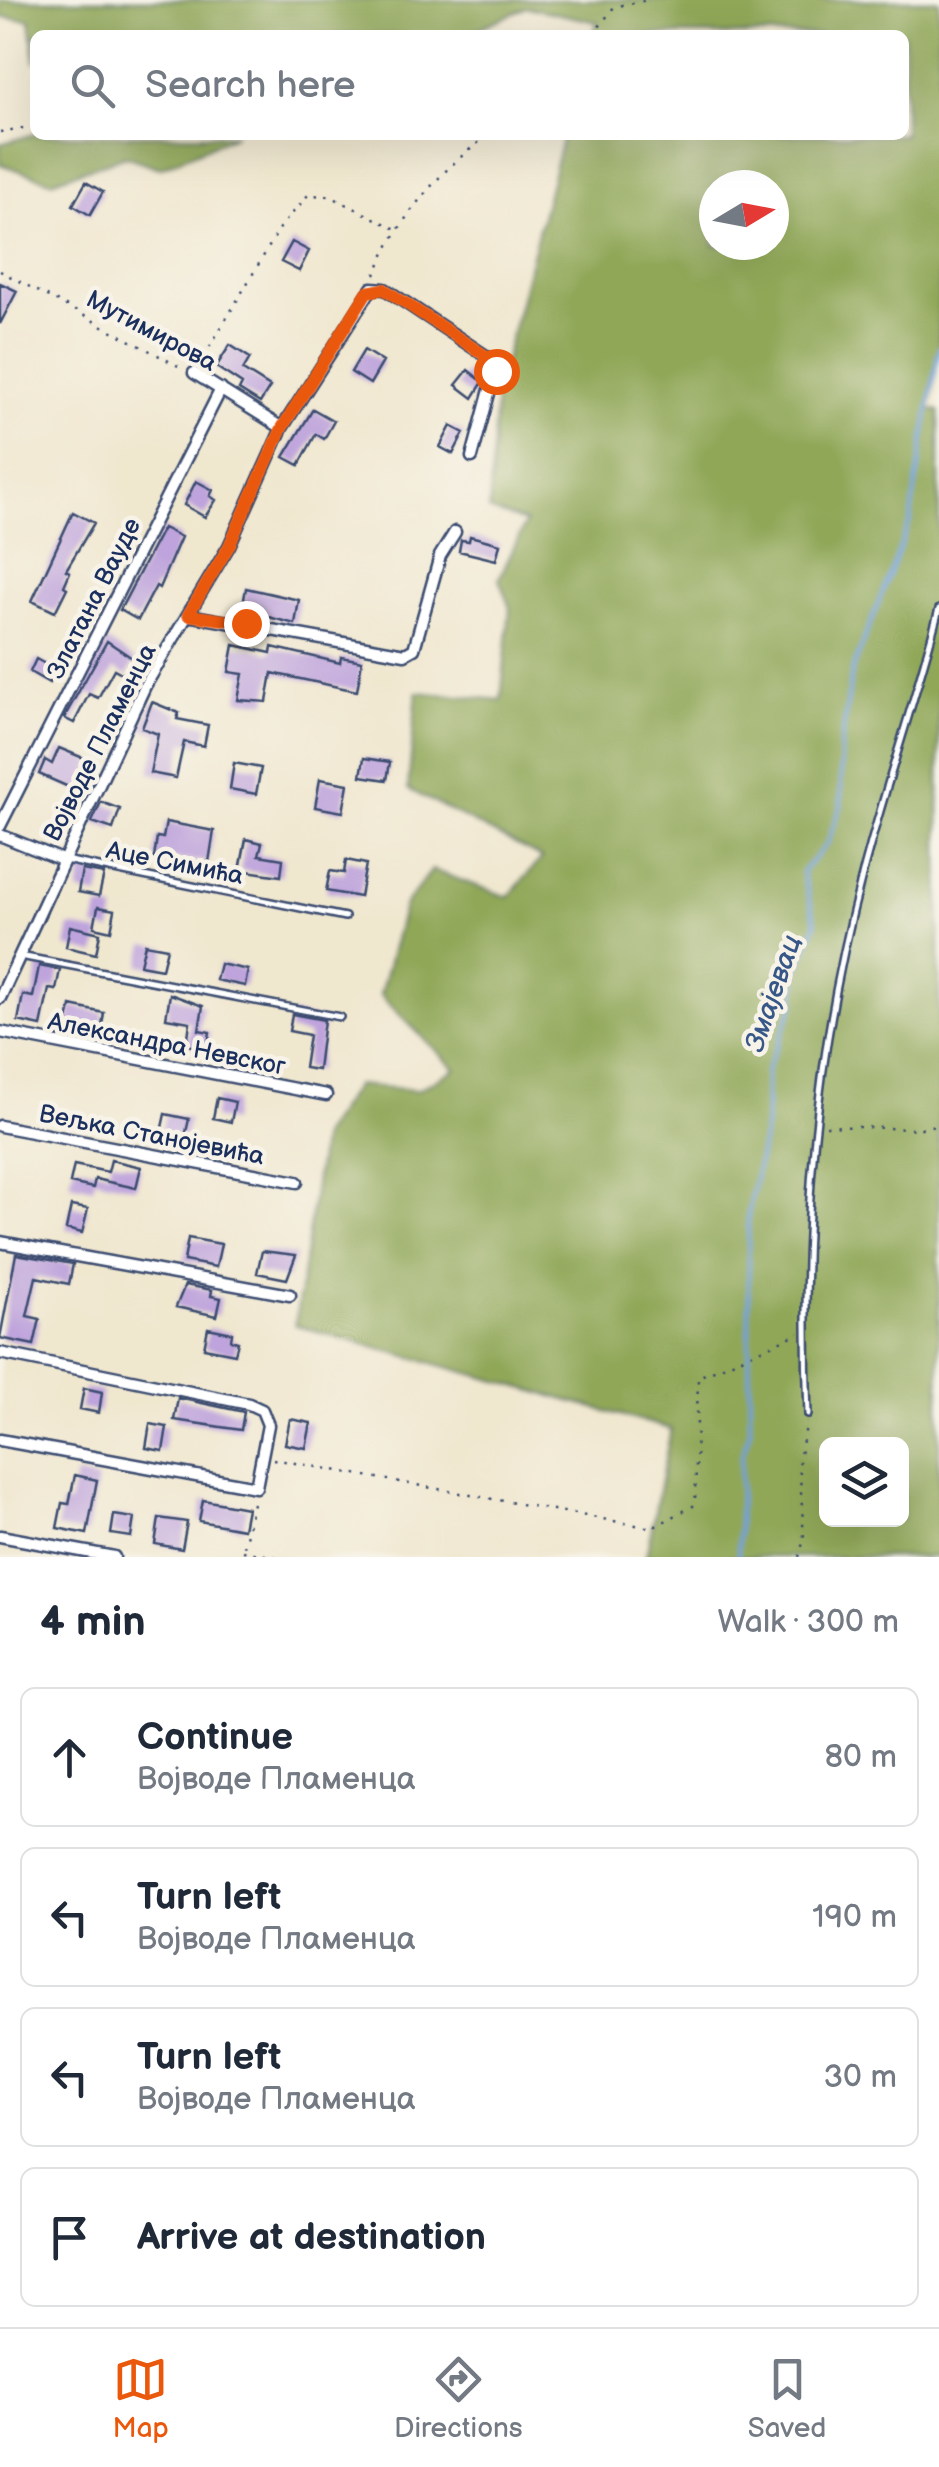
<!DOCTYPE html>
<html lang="en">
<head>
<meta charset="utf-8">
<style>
  :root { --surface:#fff; --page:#f2f2f3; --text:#1f2937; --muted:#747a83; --line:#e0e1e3; --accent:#ea580c }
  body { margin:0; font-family:"Balsamiq Sans",sans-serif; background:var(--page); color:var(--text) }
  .controls { position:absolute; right:30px; bottom:30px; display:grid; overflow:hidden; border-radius:15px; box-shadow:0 10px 40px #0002 }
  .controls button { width:90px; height:90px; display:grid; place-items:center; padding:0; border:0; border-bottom:2px solid var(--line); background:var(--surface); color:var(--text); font:50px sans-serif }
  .compass { position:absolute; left:699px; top:170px; width:90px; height:90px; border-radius:50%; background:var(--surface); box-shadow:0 10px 40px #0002; rotate:80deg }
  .stop { position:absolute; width:30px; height:30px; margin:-22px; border:8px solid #ea580c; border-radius:50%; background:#fff }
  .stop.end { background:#ea580c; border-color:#fff; box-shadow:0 2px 10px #0008 }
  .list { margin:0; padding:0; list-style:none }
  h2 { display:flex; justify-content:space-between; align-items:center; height:130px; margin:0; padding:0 40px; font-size:42px }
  h2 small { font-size:32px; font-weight:400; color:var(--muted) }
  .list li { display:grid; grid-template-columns:65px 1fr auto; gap:30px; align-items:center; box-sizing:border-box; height:140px; margin:0 20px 20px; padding:0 20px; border:2px solid var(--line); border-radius:15px }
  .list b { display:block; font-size:38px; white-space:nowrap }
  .list p { margin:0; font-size:32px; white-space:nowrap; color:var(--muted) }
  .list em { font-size:32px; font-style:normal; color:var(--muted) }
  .icon { flex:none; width:55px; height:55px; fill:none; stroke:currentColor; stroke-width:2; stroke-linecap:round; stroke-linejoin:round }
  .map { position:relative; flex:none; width:939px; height:1557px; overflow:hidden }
  .search { position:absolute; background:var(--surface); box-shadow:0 10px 40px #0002; left:30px; right:30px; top:30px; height:110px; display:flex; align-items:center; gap:25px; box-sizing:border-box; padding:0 35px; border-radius:15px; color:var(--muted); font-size:38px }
  .sheet { height:770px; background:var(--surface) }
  nav { display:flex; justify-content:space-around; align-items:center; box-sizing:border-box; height:140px; border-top:2px solid var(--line); background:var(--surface); font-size:28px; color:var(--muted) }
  nav a { display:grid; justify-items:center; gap:5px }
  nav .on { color:var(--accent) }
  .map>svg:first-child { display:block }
</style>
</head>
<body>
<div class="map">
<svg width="939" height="1557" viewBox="0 0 939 1557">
  <rect width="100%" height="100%" fill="#f7f3e8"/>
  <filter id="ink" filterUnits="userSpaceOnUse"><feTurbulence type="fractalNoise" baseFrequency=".01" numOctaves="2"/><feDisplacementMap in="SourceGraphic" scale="20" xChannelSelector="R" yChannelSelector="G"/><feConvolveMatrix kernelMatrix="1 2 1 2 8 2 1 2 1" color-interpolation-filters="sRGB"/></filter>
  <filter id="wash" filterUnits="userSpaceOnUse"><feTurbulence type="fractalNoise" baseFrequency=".0048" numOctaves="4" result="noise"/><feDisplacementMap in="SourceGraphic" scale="40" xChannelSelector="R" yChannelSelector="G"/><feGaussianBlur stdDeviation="2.25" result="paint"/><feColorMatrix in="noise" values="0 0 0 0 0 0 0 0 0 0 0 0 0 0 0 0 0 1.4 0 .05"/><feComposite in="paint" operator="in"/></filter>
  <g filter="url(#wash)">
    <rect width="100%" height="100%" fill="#f0e7cf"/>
    <path fill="#90a759" stroke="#566b5c" stroke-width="2.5" fill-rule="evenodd" d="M0,0H939V348L930,409L939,411V1557H646L671,1429L295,1325L322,1135L356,1085L417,1090L455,1069L380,995L404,906L432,870L508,897L542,858L408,789L417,692L501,700L510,608L499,579L526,522L489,510L496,395L563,135H904V35H593L597,22L527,7L464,35H35V63L30,20L0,17ZM714,185H774V245H714ZM826,1444H902V1520H826Z
      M35,134V135H236L160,168L125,156L51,181L0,164V144Z"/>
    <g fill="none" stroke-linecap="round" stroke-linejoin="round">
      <path stroke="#6fa1da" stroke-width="4" d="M738,1557L741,1459L750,1430L748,1215L766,1123V1071L794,1005L797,972L816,924L802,872L827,844L841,806V745L852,671L910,521L939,348"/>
    </g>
    <g id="blocks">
      <path fill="#bea3dc" d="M86,182L103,192L90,215L73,205Z
        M292,242L309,251L299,271L281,262Z
        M0,283L17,291L0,324Z
        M230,345L250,358L243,370L270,387L260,403L239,390L242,384L216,367Z
        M364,350L383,362L370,384L351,372Z
        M468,370L483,382L473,398L456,385Z
        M313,409L334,421L324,439L316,434L299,465L284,457Z
        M451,426L464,433L453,454L440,447Z
        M196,481L213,490L210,496L216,500L205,517L184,505Z
        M73,512L94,523L66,570L70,572L64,586L67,588L55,612L32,601Z
        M163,528L181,537L159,588L156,586L138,620L120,610Z
        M470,536L500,544L496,560L459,551L461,540L469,541Z
        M246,588L299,600L295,624L242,610Z
        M107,641L135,660L127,676L114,669L98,698L89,694L74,723L64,718Z
        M234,645L271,653L272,647L340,663L341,657L362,661L357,691L272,673L267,702L238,700L243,674L229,672Z
        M36,659L56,670L49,683L30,672Z
        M152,702L179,713L177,719L208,725L204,746L184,742L176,778L150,773L158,734L142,728Z
        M59,748L93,762L80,792L39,774L45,760L52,764Z
        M364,758L390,762L387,780L361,776Z
        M234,763L261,768L256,794L230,789Z
        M320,779L348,784L343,812L315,807Z
        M101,802L120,809L113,829L92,822Z
        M166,822L214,831L209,862L154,858L157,837L163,838Z
        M246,839L262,843L259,855L283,859L281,876L240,870Z
        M346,860L366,864L360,897L326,891L330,871L344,873Z
        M82,870L104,874L99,896L78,892Z
        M98,907L115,910L111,931L94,927Z
        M70,926L100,933L96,954L66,947Z
        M145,944L167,948L162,969L140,965Z
        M220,964L248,970L245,986L216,980Z
        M39,966L60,970L56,990L49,989L41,1026L18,1021L23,995L33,997Z
        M170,994L203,1006L199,1030L210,1032L207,1049L187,1045L190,1022L166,1018Z
        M71,1006L104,1013L101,1032L86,1029L85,1035L66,1032Z
        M292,1014L324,1020L318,1070L304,1068L309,1035L289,1031Z
        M217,1098L235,1102L231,1122L213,1118Z
        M165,1114L189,1119L185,1137L161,1132Z
        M111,1160L141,1167L136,1188L95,1179L93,1188L70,1183L74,1165L108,1172Z
        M71,1206L88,1209L82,1233L66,1229Z
        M188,1238L221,1244L216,1267L184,1261Z
        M262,1251L296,1255L287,1279L257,1273Z
        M16,1254L73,1264L69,1284L36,1277L27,1316L40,1319L34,1345L0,1338Z
        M185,1285L212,1290L211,1296L221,1298L217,1316L176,1307Z
        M208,1328L232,1333L231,1340L238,1342L235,1354L204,1348Z
        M84,1388L102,1392L99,1413L80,1409Z
        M178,1398L244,1412L241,1430L174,1420Z
        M290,1419L311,1423L306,1448L285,1444Z
        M150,1424L167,1427L163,1451L146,1448Z
        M75,1475L97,1480L87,1534L57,1528L62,1503L69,1504Z
        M203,1500L247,1508L243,1529L199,1521Z
        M114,1515L134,1518L131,1537L111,1534Z
        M159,1518L187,1522L182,1549L155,1544Z"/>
    </g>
  </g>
  <g filter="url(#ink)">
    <use href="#blocks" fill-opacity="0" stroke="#3b4b6f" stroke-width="2.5"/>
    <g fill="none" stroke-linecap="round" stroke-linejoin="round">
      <g stroke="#3b4b6f" stroke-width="10">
        <path id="service" d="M65,860L345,917
          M20,956L340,1017
          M808,1415C800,1229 815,1053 863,872C886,784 916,697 939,609"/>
      </g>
      <g stroke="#3b4b6f" stroke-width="15">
        <path id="minor" d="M194,373L282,428
          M188,615L405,654L414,649L440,556L455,532
          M0,826L221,389
          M0,835L62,860
          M0,998L145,686L229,546L282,428L372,288L385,289L492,360L495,371L472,457
          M0,1032L326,1095
          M0,1126L297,1182
          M0,1242L290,1295
          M0,1353L249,1404L262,1410L268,1425L256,1487L0,1440
          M0,1536L114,1557"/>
      </g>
      <path stroke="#3b4b6f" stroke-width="2.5" stroke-dasharray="2.5 8" stroke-linecap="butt" d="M593,35L614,7L648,0
        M0,132L35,126
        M0,271L182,368
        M375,275C397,220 440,169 489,135
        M199,365L280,228L308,195L330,196L400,231
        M826,1126L917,1129L939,1124
        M273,1459L652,1528L695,1505L698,1377L799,1333
        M243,1551L276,1557
        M242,1557L254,1498
        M799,1557L804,1539L799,1459L807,1422"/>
      <use href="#service" stroke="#fff" stroke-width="5"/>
      <use href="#minor" stroke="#fff" stroke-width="10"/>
    </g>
  </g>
  <g fill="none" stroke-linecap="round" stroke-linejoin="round" filter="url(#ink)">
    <path stroke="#ea580c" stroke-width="12" d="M246,623L188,615L229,546L282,428L367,292L384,289L492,360L496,371"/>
  </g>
  <g text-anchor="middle" stroke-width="9" stroke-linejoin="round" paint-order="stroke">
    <g font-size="25" fill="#1b2f5e" stroke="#f7f3e8">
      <text transform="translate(152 330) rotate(28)" y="9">Мутимирова</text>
      <text transform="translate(93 598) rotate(-63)" y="9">Златана Вауде</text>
      <text transform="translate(99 742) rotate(-63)" y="9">Војводе Пламенца</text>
      <text transform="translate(175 862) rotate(11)" y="9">Аце Симића</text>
      <text transform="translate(167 1043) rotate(11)" y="9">Александра Невског</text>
      <text transform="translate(152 1134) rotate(11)" y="9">Вељка Станојевића</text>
    </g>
    <g font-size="28" font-style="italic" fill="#385789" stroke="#f7f3e8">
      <text transform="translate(772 993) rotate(-71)" y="10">Змајевац</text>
    </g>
  </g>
</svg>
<div class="controls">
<button><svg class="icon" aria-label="layers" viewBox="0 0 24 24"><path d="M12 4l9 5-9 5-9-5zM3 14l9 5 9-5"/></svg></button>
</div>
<svg class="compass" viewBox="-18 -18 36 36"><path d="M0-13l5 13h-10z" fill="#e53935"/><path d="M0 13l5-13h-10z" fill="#747a83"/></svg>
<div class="stop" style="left:496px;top:371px"></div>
<div class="stop end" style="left:246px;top:623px"></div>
<div class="search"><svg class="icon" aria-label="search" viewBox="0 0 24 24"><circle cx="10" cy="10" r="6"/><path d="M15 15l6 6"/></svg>Search here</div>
</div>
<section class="sheet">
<h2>4 min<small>Walk · 300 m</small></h2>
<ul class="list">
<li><svg class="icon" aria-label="ahead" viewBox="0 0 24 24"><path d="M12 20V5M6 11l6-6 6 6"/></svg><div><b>Continue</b><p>Војводе Пламенца</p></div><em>80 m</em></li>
<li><svg class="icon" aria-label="left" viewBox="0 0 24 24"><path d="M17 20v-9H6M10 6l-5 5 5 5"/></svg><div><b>Turn left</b><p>Војводе Пламенца</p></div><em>190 m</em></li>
<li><svg class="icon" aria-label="left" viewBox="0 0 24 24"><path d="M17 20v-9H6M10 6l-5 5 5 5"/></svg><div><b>Turn left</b><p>Војводе Пламенца</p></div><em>30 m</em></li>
<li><svg class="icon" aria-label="arrive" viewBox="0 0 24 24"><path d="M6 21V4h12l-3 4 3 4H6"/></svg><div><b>Arrive at destination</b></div></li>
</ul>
</section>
<nav>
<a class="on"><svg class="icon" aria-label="map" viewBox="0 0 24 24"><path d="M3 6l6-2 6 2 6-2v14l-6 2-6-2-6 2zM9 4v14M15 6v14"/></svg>Map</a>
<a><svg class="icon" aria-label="directions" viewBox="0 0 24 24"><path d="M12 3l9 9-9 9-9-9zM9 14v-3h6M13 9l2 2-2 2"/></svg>Directions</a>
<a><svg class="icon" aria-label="saved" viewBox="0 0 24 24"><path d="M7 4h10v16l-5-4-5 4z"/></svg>Saved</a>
</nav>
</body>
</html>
